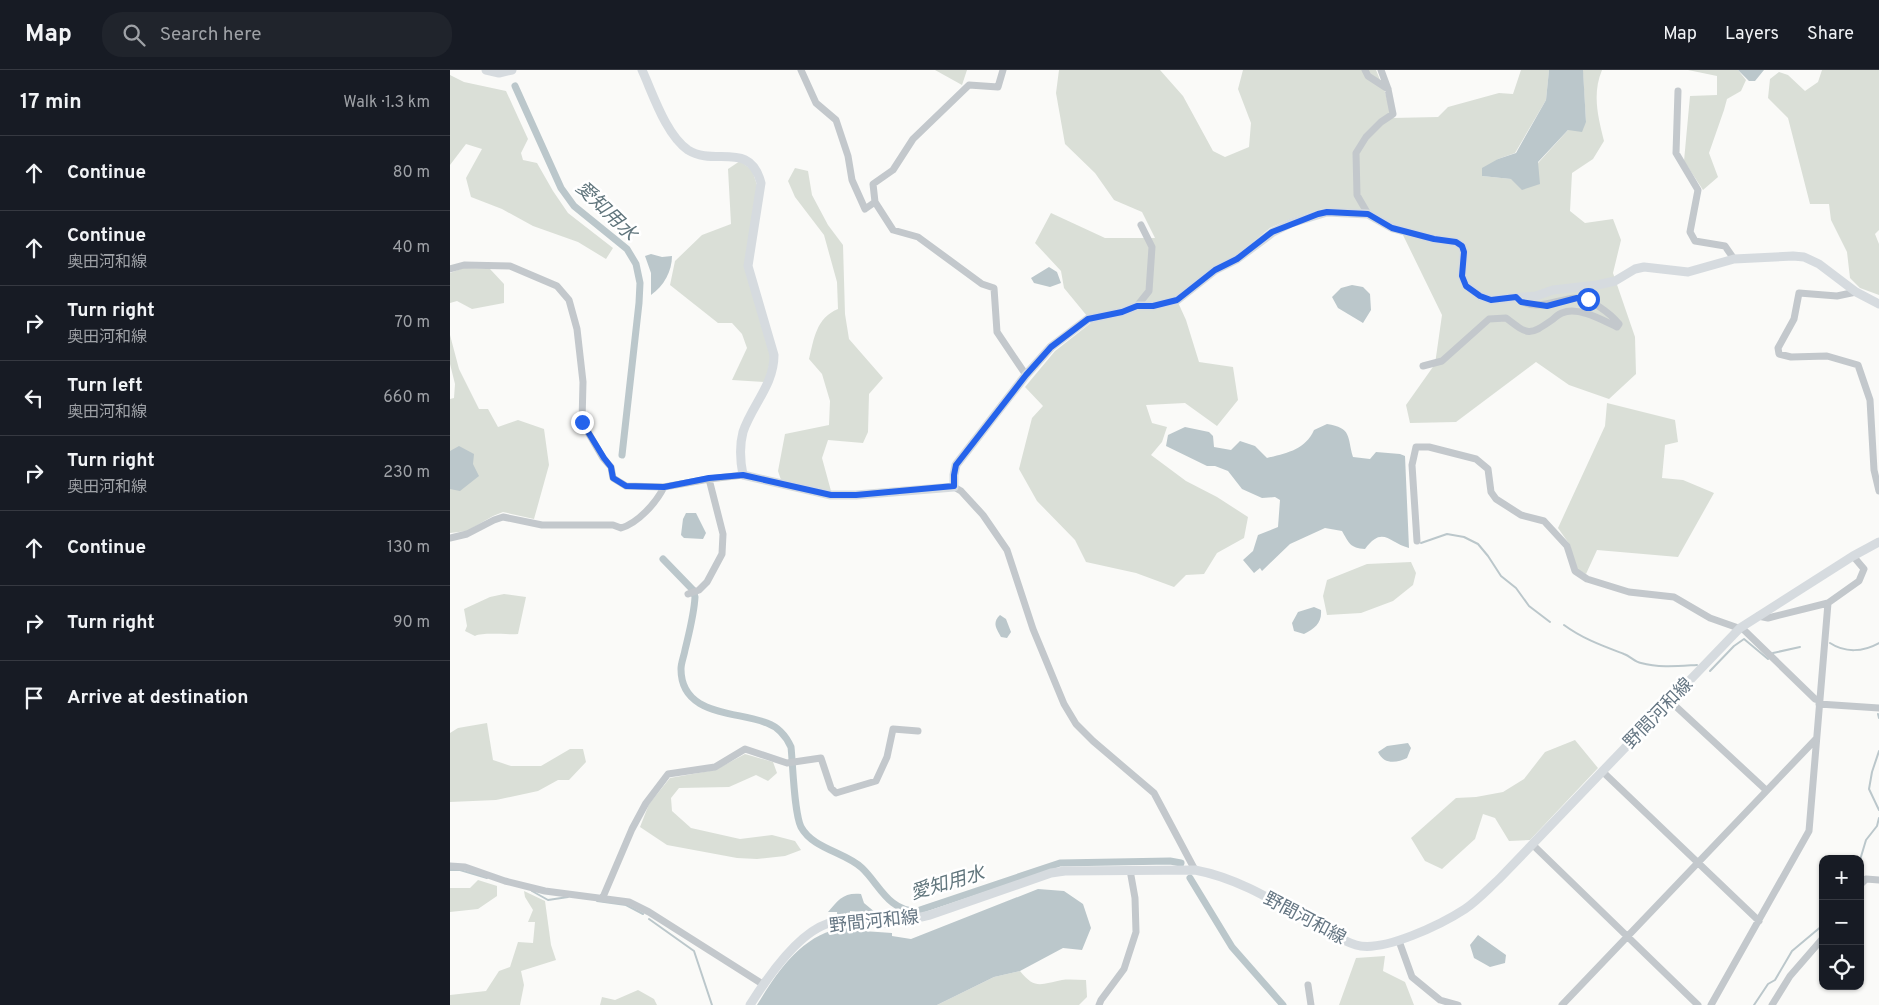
<!DOCTYPE html>
<html lang="en">
<head>
<meta charset="utf-8">
<style>
  :root { --surface:#171b24; --page:#20242c; --text:#f1f3f6; --muted:#9ea1a6; --line:#363941 }
  body { margin:0; font-family:Overpass,"Noto Sans JP",sans-serif; background:var(--page); color:var(--text) }
  .controls { position:absolute; right:15px; bottom:15px; display:grid; overflow:hidden; border-radius:10px; box-shadow:0 1px 4px #0004 }
  .controls button { width:45px; height:45px; display:grid; place-items:center; padding:0; border:0; border-bottom:1px solid var(--line); background:var(--surface); color:var(--text); font:25px sans-serif }
  .stop { position:absolute; width:15px; height:15px; margin:-11px; border:4px solid #2563eb; border-radius:50%; background:#fff }
  .stop.end { background:#2563eb; border-color:#fff; box-shadow:0 1px 5px #0008 }
  .list { margin:0; padding:0; list-style:none }
  h2 { display:flex; justify-content:space-between; align-items:center; height:65px; margin:0; padding:0 20px; font-size:21px }
  h2 small { font-size:16px; font-weight:400; color:var(--muted) }
  .list li { display:grid; grid-template-columns:32px 1fr auto; gap:15px; align-items:center; box-sizing:border-box; height:75px; padding:0 20px; border-top:1px solid var(--line) }
  .list b { display:block; font-size:19px; white-space:nowrap }
  .list p { margin:0; font-size:16px; white-space:nowrap; color:var(--muted) }
  .list em { font-size:16px; font-style:normal; color:var(--muted) }
  .icon { flex:none; width:28px; height:28px; fill:none; stroke:currentColor; stroke-width:2; stroke-linecap:round; stroke-linejoin:round }
  .map { position:relative; flex:none; width:1429px; height:935px; overflow:hidden }
  header { display:flex; align-items:center; gap:30px; box-sizing:border-box; height:70px; padding:0 25px; background:var(--surface); border-bottom:1px solid var(--line) }
  header strong { font-size:24px }
  nav { display:flex; gap:28px; margin-inline-start:auto; font-size:18px }
  .search { width:350px; height:45px; background:var(--page); display:flex; align-items:center; gap:12px; box-sizing:border-box; padding:0 18px; border-radius:20px; color:var(--muted); font-size:19px }
  main { display:flex }
  aside { flex:1; background:var(--surface) }
  .map>svg:first-child { display:block }
</style>
</head>
<body>
<header>
<strong>Map</strong>
<div class="search"><svg class="icon" aria-label="search" viewBox="0 0 24 24"><circle cx="10" cy="10" r="6"/><path d="M15 15l6 6"/></svg>Search here</div>
<nav><a>Map</a><a>Layers</a><a>Share</a></nav>
</header>
<main>
<aside>
<h2>17 min<small>Walk · 1.3 km</small></h2>
<ul class="list">
<li><svg class="icon" aria-label="ahead" viewBox="0 0 24 24"><path d="M12 20V5M6 11l6-6 6 6"/></svg><div><b>Continue</b></div><em>80 m</em></li>
<li><svg class="icon" aria-label="ahead" viewBox="0 0 24 24"><path d="M12 20V5M6 11l6-6 6 6"/></svg><div><b>Continue</b><p>奥田河和線</p></div><em>40 m</em></li>
<li><svg class="icon" aria-label="right" viewBox="0 0 24 24"><path d="M7 20v-9h11M14 6l5 5-5 5"/></svg><div><b>Turn right</b><p>奥田河和線</p></div><em>70 m</em></li>
<li><svg class="icon" aria-label="left" viewBox="0 0 24 24"><path d="M17 20v-9H6M10 6l-5 5 5 5"/></svg><div><b>Turn left</b><p>奥田河和線</p></div><em>660 m</em></li>
<li><svg class="icon" aria-label="right" viewBox="0 0 24 24"><path d="M7 20v-9h11M14 6l5 5-5 5"/></svg><div><b>Turn right</b><p>奥田河和線</p></div><em>230 m</em></li>
<li><svg class="icon" aria-label="ahead" viewBox="0 0 24 24"><path d="M12 20V5M6 11l6-6 6 6"/></svg><div><b>Continue</b></div><em>130 m</em></li>
<li><svg class="icon" aria-label="right" viewBox="0 0 24 24"><path d="M7 20v-9h11M14 6l5 5-5 5"/></svg><div><b>Turn right</b></div><em>90 m</em></li>
<li><svg class="icon" aria-label="arrive" viewBox="0 0 24 24"><path d="M6 21V4h12l-3 4 3 4H6"/></svg><div><b>Arrive at destination</b></div></li>
</ul>
</aside>
<div class="map">
<svg width="1429" height="935" viewBox="0 0 1429 935">
  <rect width="100%" height="100%" fill="#fafaf8"/>
  <path fill="#dadfd7" d="M485,0H517L512,15Z
    M609,0H710L733,26L763,81L775,87L799,77L801,53L788,19L793,0H926L935,22L942,48L988,47L998,37L1049,23L1063,24L1071,0H1099L1096,30L1065,83L1048,89L1032,106L1061,109L1088,93L1119,59L1136,52L1133,3V0H1152C1142,24 1148,47 1154,71L1143,89L1122,103L1120,141L1135,153L1163,149L1171,170L1163,203L1185,267L1186,304L1159,329L1119,315L1086,292L1006,352L960,353L956,335L985,294L992,245L952,163L922,142L876,138L840,149L820,158L786,186L726,228L736,250L749,292L783,297L788,330L767,356L735,333L696,335L702,353L717,357L712,372L701,385L736,411L767,427L798,447L794,468L767,483L754,504L736,505L724,517L686,503L636,492L625,470L587,431L569,399L582,348L593,336L575,317L605,281L642,252L614,218L611,201L585,173L601,143L655,168H705L692,142L664,130L645,103L615,74L606,23Z
    M1238,0H1288L1296,10L1291,21L1277,29L1274,40L1259,83L1268,107L1253,120L1234,91L1240,26L1267,25V6Z
    M1372,0H1429V160L1425,164L1429,174V225L1410,218L1400,208L1397,182L1381,150L1379,134H1360L1338,48L1318,28L1320,9L1329,2L1338,5L1355,21L1368,12Z
    M0,5L14,12L56,21L78,69L71,83L73,90L87,93L103,121L118,143L163,178L156,189L128,172L83,156L52,139L21,127L16,108L32,79L16,74L0,95Z
    M290,91L302,100L307,115L295,195L321,285L316,312L282,310L297,278L292,264L282,253H268L220,215L225,191L252,165L281,154L278,99Z
    M345,98L358,101L362,125L378,155L393,175L395,244L399,269L433,308L419,324L418,362L413,373L378,370L372,388L381,421L331,410L328,401L335,364L379,355L380,331L372,304L359,289C364,269 366,248 388,239L387,212L374,165L345,127L338,111Z
    M13,198L40,199L54,214V233L22,239L7,231L0,233V203Z
    M0,265L9,299L29,339H38L48,357L68,350L94,359L99,395L84,449L53,442L43,446L17,461L0,463V329L4,328L5,314L0,294Z
    M1157,333L1225,350L1228,372L1215,375L1212,408L1233,410L1264,423L1228,487L1147,480L1136,504L1126,499L1120,475L1108,458L1155,356Z
    M961,492L966,503L963,515L943,531L911,543L877,545L873,526L877,510L917,494Z
    M54,524L76,527L68,564C57,565 33,562 25,566L15,561L17,556L14,539L40,527Z
    M37,653L43,690L61,696H91L120,679H133L136,692L119,710H108L88,721L46,730L0,732V663L8,658Z
    M1125,670L1148,698L1080,770L1059,771L1045,748L1033,744L1025,769L992,799L975,791L961,768L1006,728L1026,727L1053,722L1074,709L1095,682Z
    M295,684L323,692L327,703L318,711L306,705L279,717L229,718L221,728L222,741L241,758L290,769L322,765L345,771L351,780L335,786L307,789L287,788L217,775L190,757L199,734L220,708L265,700Z
    M28,810L47,816V826L28,839L0,842V818H20Z
    M74,821L95,831L101,875L106,890L71,901L74,915L70,935H0V925L36,921L49,901L60,897L68,872L83,873L85,852H78L83,840L75,827Z
    M935,886L933,901L955,912L964,935H889L906,888Z
    M570,901C585,920 591,914 612,910C619,909 628,910 636,910L637,927L629,935H487L544,907Z
    M188,920L204,929L207,935H150L152,927L165,930Z"/>
  <path fill="#bbc7cb" d="M1099,0H1133L1136,52L1132,62L1118,60L1088,92L1090,114L1072,120L1061,109L1032,106V98L1048,89L1066,83L1096,30Z
    M1288,0H1314L1305,11H1299Z
    M201,184L212,187L222,186C222,201 214,216 201,225V203L195,186Z
    M599,197L607,202L611,213L600,217L584,213L581,208Z
    M902,215L913,217L920,224L921,240L913,253L888,238L882,227L891,218Z
    M877,354C902,358 897,366 903,387L920,389L926,382L950,384L955,386L959,478C939,473 933,455 915,479C900,478 899,473 892,461L875,458L840,474L812,501L810,498L804,503L793,490L803,481L808,465L828,457L830,430L825,427L812,428L792,419L778,401L765,396H757L716,376L718,365L735,357L759,362L763,366L764,377L781,380L790,371L805,376L817,388C837,383 855,380 864,360Z
    M9,376L24,384L23,394L29,406L10,421L0,419V381Z
    M236,443H246L256,463L253,469L234,468L231,465L233,449Z
    M864,537L871,540C872,553 865,558 854,564L844,561L842,553L848,542Z
    M550,545L556,549L561,562L557,568L551,567C546,558 542,553 550,545Z
    M958,673L961,678L957,688C947,693 934,695 928,682L937,676Z
    M588,819L614,821L633,834L641,858L632,880L613,878L570,901L544,907L487,935H307C326,904 350,867 388,859L387,842H378C388,830 394,822 411,824L414,833L426,843L400,841L399,860L442,863V866L461,869Z
    M1028,865L1056,885L1055,893L1040,897L1024,888L1020,875Z"/>
  <g fill="none" stroke-linecap="round" stroke-linejoin="round">
    <path stroke="#bbc7cb" stroke-width="2" d="M971,473L997,464L1014,467L1028,474L1038,486L1051,506L1066,518L1079,536L1100,552
      M1114,555C1133,569 1153,576 1174,584C1180,586 1185,592 1191,593C1209,598 1229,596 1247,595
      M1380,573C1395,583 1413,582 1429,573
      M1323,583L1350,577
      M1260,601L1284,576L1294,569L1318,589
      M1428,644L1429,648
      M1429,681L1422,702L1419,719L1429,740
      M1410,790L1416,770L1427,756L1429,748
      M0,800H10L37,808
      M82,821L98,830L118,827
      M147,831L176,835L193,844
      M199,849L244,881L262,935
      M1304,935L1318,914L1325,910L1342,881L1373,855"/>
    <path stroke="#bbc7cb" stroke-width="7" d="M65,16L111,118L124,136L177,179L186,194L190,213L189,233L172,385
      M213,489L243,520L245,527C244,545 239,563 235,580C234,586 231,593 231,599C231,646 286,641 317,653C328,657 336,666 341,677C343,696 344,742 351,757C363,779 395,782 412,798C429,814 439,842 467,841L610,793L720,791L731,793
      M740,808L782,877L833,935"/>
    <path stroke="#c3c8cc" stroke-width="7" d="M351,0L366,33L386,50L398,86L402,110L415,139L425,132
      M553,0L548,17L519,15L463,69L443,100L423,114L425,132L443,160L468,167L532,214L544,218L547,262L576,305
      M915,0L918,6L938,19
      M1228,21L1226,83L1248,120L1240,162L1245,171L1275,176L1284,189
      M918,144L907,125L906,83L916,67L931,52L943,44L938,19L931,0
      M0,199L14,195L60,196L107,216L119,230L127,259L133,312L132,352L153,388L161,397L163,408L176,416L214,417L259,409L293,405
      M1406,222L1387,226L1349,223L1344,249L1328,278L1329,284L1341,287L1377,286L1408,295L1420,330L1424,400L1429,421
      M687,236L699,221L702,177L691,155
      M973,296L992,291L1039,249L1056,248C1078,265 1079,266 1102,250C1105,248 1108,244 1112,243C1128,236 1152,250 1167,257L1169,254C1161,244 1139,227 1126,228C1106,229 1084,244 1066,227
      M504,417L511,421L533,445L557,480L583,559L614,634L626,654L643,671L704,723L745,800
      M0,468L17,464L44,450L53,447L92,455H163L171,458C188,453 206,433 214,417
      M967,471L962,395L966,377H979L1026,389L1038,399L1041,422L1046,429L1071,445L1094,451L1117,476L1125,501L1137,509L1179,522L1224,527L1260,548L1294,560L1365,629L1369,630
      M238,524L249,520L257,512L272,484L273,464L259,409
      M1308,546L1318,548L1378,533L1409,511L1414,499L1403,486
      M1220,631L1316,720
      M1369,634L1429,638
      M1153,702L1309,851
      M1083,775L1248,935
      M0,796L15,797L55,811L95,821L179,832L199,842L314,915
      M1410,815L1416,809L1429,810
      M153,827L182,759L196,733L218,704L265,697L295,679L337,693L371,688L381,718L386,723L426,711L437,687L443,659L468,661
      M949,871L962,907L990,930L1008,935
      M858,915L861,935
      M649,935L651,930L674,899L686,862L685,828L680,800
      M1112,935L1366,669
      M1261,935L1359,761L1378,533
      M1322,935L1340,906L1373,868"/>
    <path stroke="#d6dbdf" stroke-width="9" d="M36,0L49,3L62,0
      M192,0C203,24 216,65 238,80C265,97 300,70 311,113L298,196L324,285C324,315 302,335 293,362C289,377 290,390 293,405L381,425H406L504,417V405L506,395L576,305L601,277L638,249L672,242L687,236H703L727,230L765,200L787,189L823,162L841,153L877,142L918,144L943,158L984,169L1006,172L1012,176L1014,182L1012,206L1016,215L1030,226L1041,230L1086,226L1103,220L1147,215L1165,211L1185,199L1194,197L1238,202L1284,189L1343,186L1354,187L1369,194L1406,222L1429,234
      M300,935C317,908 352,856 385,852C401,850 418,853 435,853C450,853 465,848 480,845L601,803L615,801L745,800C788,808 824,831 862,853C876,860 890,870 906,875C933,883 992,854 1015,839C1027,831 1038,819 1049,809L1290,558L1403,486L1429,472"/>
  </g>
  <g fill="none" stroke-linecap="round" stroke-linejoin="round">
    <path stroke="#2563eb" stroke-width="6" d="M132,352L154,388L161,397L163,408L176,416L214,417L259,408L293,405L381,425H406L504,416V405L506,395L576,305L601,277L638,249L672,242L687,236H703L727,230L765,200L787,189L822,162L868,144L877,142L918,144L942,158L984,169L1006,172L1012,176L1014,182L1012,206L1016,216L1030,226L1041,230L1066,227L1071,232L1097,236L1127,228L1138,229"/>
  </g>
  <g text-anchor="middle" stroke-width="5" stroke-linejoin="round" paint-order="stroke">
    <g font-size="18" fill="#657683" stroke="#fff">
      <text transform="translate(1208 643) rotate(-46)" y="6">野間河和線</text>
      <text transform="translate(855 848) rotate(28)" y="6">野間河和線</text>
      <text transform="translate(424 851) rotate(-6)" y="6">野間河和線</text>
    </g>
    <g font-size="19" font-style="italic" fill="#60757c" stroke="#fff">
      <text transform="translate(157 140) rotate(44)" y="7">愛知用水</text>
      <text transform="translate(497 812) rotate(-16)" y="7">愛知用水</text>
    </g>
  </g>
</svg>
<div class="controls">
<button>+</button>
<button>−</button>
<button><svg class="icon" aria-label="locate" viewBox="0 0 24 24"><circle cx="12" cy="12" r="6"/><path d="M12 2v4M12 18v4M2 12h4M18 12h4"/></svg></button>
</div>
<div class="stop" style="left:1138px;top:229px"></div>
<div class="stop end" style="left:132px;top:352px"></div>
</div>
</main>
</body>
</html>
